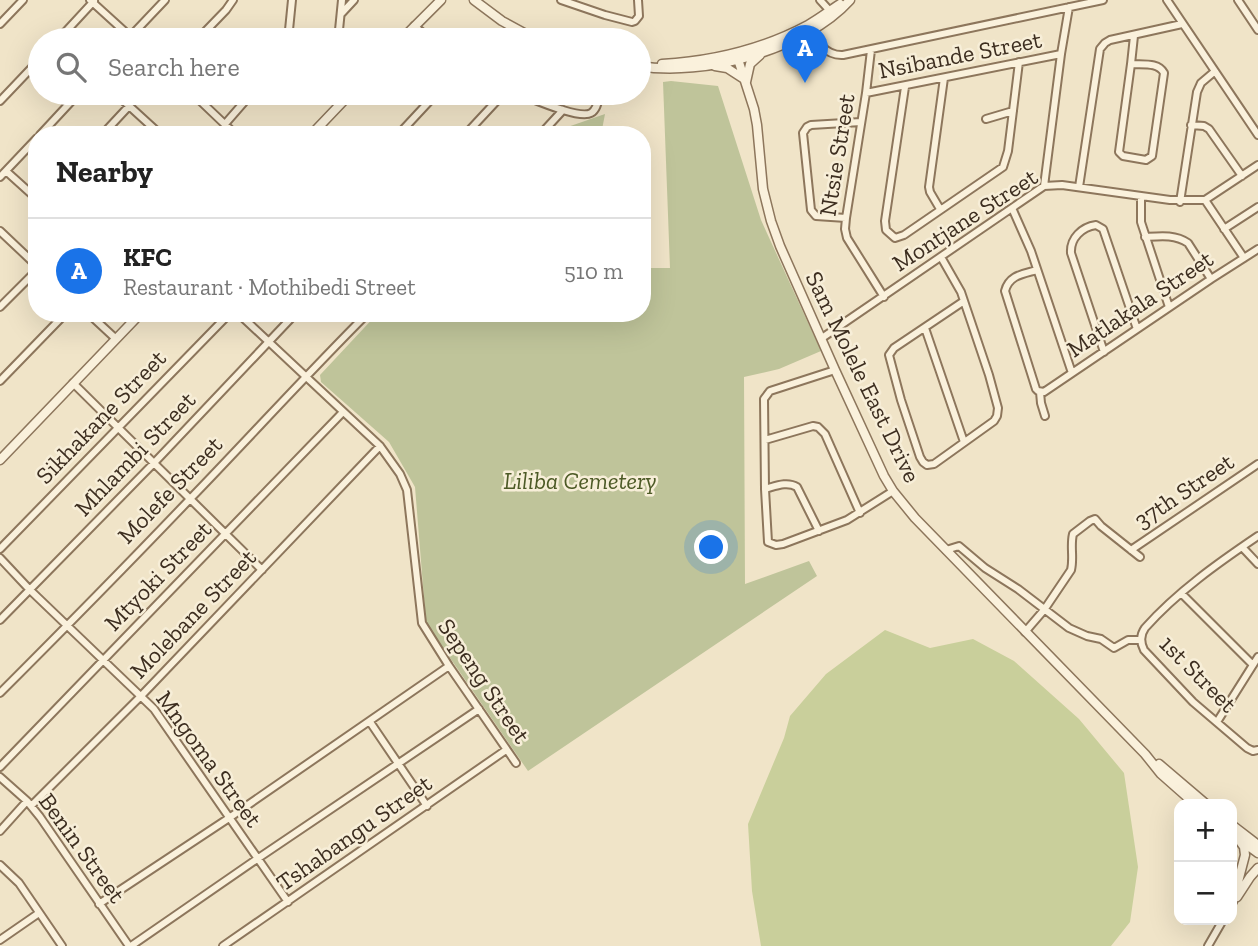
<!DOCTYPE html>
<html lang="en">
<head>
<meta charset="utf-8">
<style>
  :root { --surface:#fff; --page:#f6f6f6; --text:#222; --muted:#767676; --line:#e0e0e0; --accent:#1a73e8 }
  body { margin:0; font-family:"Zilla Slab",serif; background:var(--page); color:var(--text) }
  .controls { position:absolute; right:21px; bottom:21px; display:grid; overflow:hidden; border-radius:14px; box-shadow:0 7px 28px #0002 }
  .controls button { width:63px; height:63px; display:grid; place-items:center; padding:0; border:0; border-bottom:2px solid var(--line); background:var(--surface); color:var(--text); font:35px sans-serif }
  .you { position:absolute; left:712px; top:548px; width:24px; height:24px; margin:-18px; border:5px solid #fff; border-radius:50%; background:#1a73e8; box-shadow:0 0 0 10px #1a73e833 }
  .badge { display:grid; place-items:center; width:46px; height:46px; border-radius:50%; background:var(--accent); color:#fff; font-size:23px; font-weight:700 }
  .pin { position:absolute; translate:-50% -58px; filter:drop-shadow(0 2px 4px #0008) }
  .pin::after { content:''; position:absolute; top:37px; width:24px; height:21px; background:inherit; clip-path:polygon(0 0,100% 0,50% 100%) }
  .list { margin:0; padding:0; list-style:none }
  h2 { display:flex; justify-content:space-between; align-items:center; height:91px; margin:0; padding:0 28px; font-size:30px }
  h2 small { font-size:23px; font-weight:400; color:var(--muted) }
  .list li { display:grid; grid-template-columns:46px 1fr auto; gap:21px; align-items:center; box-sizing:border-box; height:105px; padding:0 28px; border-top:2px solid var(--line) }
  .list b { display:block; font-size:26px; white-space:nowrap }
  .list p { margin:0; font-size:23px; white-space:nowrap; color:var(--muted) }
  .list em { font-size:23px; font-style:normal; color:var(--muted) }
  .icon { flex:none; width:38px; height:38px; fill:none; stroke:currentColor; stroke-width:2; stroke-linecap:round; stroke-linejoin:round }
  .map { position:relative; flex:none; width:1258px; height:946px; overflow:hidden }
  .search { position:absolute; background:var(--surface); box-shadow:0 7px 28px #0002; left:28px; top:28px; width:623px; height:77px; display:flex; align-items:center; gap:18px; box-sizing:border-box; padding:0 24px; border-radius:38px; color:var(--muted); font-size:26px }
  .panel { position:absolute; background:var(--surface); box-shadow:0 7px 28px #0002; left:28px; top:126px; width:623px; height:196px; border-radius:28px }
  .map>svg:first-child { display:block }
</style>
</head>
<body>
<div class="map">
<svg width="1258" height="946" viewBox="0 0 1258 946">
  <rect width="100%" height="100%" fill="#f0e4c8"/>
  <path fill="#c9cf9b" d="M885,630L930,648L973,639L1014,661L1079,719L1124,773L1138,867L1130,922L1111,946H761L752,891L748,824L784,738L790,716L826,674Z"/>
  <path fill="#bfc49a" d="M671,81L718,86L761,220L821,351L779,369L744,377L745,584L809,561L817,576L528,771L426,623L415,487L389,442L321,382L320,375L378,313H642V268H670L663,82Z
    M605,114L601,135H554L559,130Z"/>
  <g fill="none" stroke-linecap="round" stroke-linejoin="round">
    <g stroke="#8d765c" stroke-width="10">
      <path id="minor" d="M90,0L134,40
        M561,0L605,15L632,22L635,21L639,16L638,0
        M820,0L830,11
        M1167,0L1258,135
        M1238,0L1258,30
        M341,14L354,0
        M0,24L23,0
        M414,26L432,40
        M810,27C817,41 825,56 843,55L1103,0
        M128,39L165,0
        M58,40L94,1
        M197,40L226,10L233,0
        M288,40L292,0
        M338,40L342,0
        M871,50L866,93L846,218L845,229L847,238L884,297
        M1131,64C1143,65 1158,62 1164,73L1152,156L1146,160L1123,156L1119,152L1131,64L1134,36
        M905,87L885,221L886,230L895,238L904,235L1003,167L1008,151L1019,62
        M115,93L161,135
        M192,93L236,135
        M517,93C531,98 579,120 591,113C598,109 598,99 600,93
        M866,93L1061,54
        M0,101L40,59
        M986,119L1013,111
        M225,124L252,93
        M1191,125L1204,126L1209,129L1242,176
        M40,135L79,93
        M102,135L129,106
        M398,135L437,93
        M465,135L504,93
        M540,135L563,110
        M6,171L37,199
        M0,177L37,138
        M1044,186L1061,54L1069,7
        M1079,187L1100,49L1105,43L1110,40L1182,24
        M1141,197V222L1169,307
        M1205,200L1244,258
        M1180,202L1197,92L1201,83L1214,72
        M1012,208L1031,251L1072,373
        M940,209L930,192L929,187L944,78
        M846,218L816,216L811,210L803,133L807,127L811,125L861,122
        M1224,229L1258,207
        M0,231L37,266
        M1145,237C1160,236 1175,234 1188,243L1211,279
        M941,257L961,292L989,375L998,408L997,416L994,421L934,464L927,465L923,462L920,457L901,400L889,355L894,348L964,301
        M1037,270C1023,274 1009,275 1005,291L1036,389L1038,391L1044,392L1211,279L1258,249
        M0,307L37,270
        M88,313L116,339
        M238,313L380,446L400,474L407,490L422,623L449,666L516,763
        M925,328L964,442
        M822,338L1044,186L1062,185L1170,200H1205L1258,165
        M1104,352L1071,253C1070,238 1082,227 1096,225L1103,229L1137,329
        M835,370L770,391L764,399L765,489L768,542L776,545L783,544L847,520L893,491
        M0,381L66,313
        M73,383L262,570
        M1040,392L1041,403L1045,416
        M765,440L813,426L818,427L825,434L860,513
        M765,489C776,486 787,481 797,487L819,531
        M1258,536C1218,563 1177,592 1145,628C1140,635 1140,642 1144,650L1193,702L1247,748L1253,751L1258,750
        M1242,547L1258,564
        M0,549L230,313
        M946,550L959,546L985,568L1018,589L1069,628L1087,636L1101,639L1114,648L1128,640H1141
        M1131,550L1258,464
        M0,558L30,590L154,709L288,902
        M1181,593L1253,665
        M0,620L154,463L296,313
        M1025,632L1044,610L1071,570C1074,558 1070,546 1073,534L1090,521L1095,519L1101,526L1140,557
        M0,693C64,629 128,564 191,498C250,437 307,374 368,313
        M370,722L427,806
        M1217,722L1258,657
        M0,767L343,412
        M0,777L27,801L40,817L129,946
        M31,806L141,696L380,446
        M0,831L27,801
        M0,865L19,883L62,946
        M99,904L229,818L449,666
        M0,940L39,913
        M131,946L257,859L479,709
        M223,946L506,750
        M1208,946L1223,920"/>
    </g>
    <g stroke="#8d765c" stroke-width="11">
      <path id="tertiary" d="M474,0L502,21L537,40
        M401,40L441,0
        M736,53L754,109L757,125L763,189L771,221L780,246L835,370L884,476L893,491L915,518L1145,754L1161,774L1195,804
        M662,64C713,61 763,49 808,25C819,19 829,11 840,4
        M639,66C703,77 805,50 850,0
        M715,66L727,68L744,79
        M746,82L750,64L760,55
        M311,135L351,93
        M0,460L141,313
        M1159,764L1206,804
        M1232,825L1258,845
        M1232,834L1258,853
        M1237,897L1250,877L1258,868
        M1233,901L1245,855L1244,847L1239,840"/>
    </g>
    <use href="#minor" stroke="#faf1dc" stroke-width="6"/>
    <use href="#tertiary" stroke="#faf1dc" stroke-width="8"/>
  </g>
  <g text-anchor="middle" stroke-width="5" stroke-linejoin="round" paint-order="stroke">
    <g font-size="24" fill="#3d2e20" stroke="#f7eed8">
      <text transform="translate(960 55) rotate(-11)" y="8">Nsibande Street</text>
      <text transform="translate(837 155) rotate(-81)" y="8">Ntsie Street</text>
      <text transform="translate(965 220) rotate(-33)" y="8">Montjane Street</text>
      <text transform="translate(1140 304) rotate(-34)" y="8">Matlakala Street</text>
      <text transform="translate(863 377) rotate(64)" y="8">Sam Molele East Drive</text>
      <text transform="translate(101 417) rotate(-46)" y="8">Sikhakane Street</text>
      <text transform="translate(135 454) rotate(-46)" y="8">Mhlambi Street</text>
      <text transform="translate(170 490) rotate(-46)" y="8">Molefe Street</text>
      <text transform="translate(1184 491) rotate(-34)" y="8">37th Street</text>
      <text transform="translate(158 576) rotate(-46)" y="8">Mtyoki Street</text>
      <text transform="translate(193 614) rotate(-46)" y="8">Molebane Street</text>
      <text transform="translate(1198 674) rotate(45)" y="8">1st Street</text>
      <text transform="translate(484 681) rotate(56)" y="8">Sepeng Street</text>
      <text transform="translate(209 759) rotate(54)" y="8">Mngoma Street</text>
      <text transform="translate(354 833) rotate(-35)" y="8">Tshabangu Street</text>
      <text transform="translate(82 848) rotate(54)" y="8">Benin Street</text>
    </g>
    <g font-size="24" font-style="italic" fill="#4d5a26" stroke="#f7eed8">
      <text x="580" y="489">Liliba Cemetery</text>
    </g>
  </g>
</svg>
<div class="controls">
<button>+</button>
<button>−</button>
</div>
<div class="you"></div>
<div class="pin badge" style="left:805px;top:83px">A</div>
<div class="search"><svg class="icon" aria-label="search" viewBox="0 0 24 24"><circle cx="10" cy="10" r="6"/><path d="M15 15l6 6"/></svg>Search here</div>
<section class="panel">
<h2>Nearby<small></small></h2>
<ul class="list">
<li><span class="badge">A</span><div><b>KFC</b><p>Restaurant · Mothibedi Street</p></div><em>510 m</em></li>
</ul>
</section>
</div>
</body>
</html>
